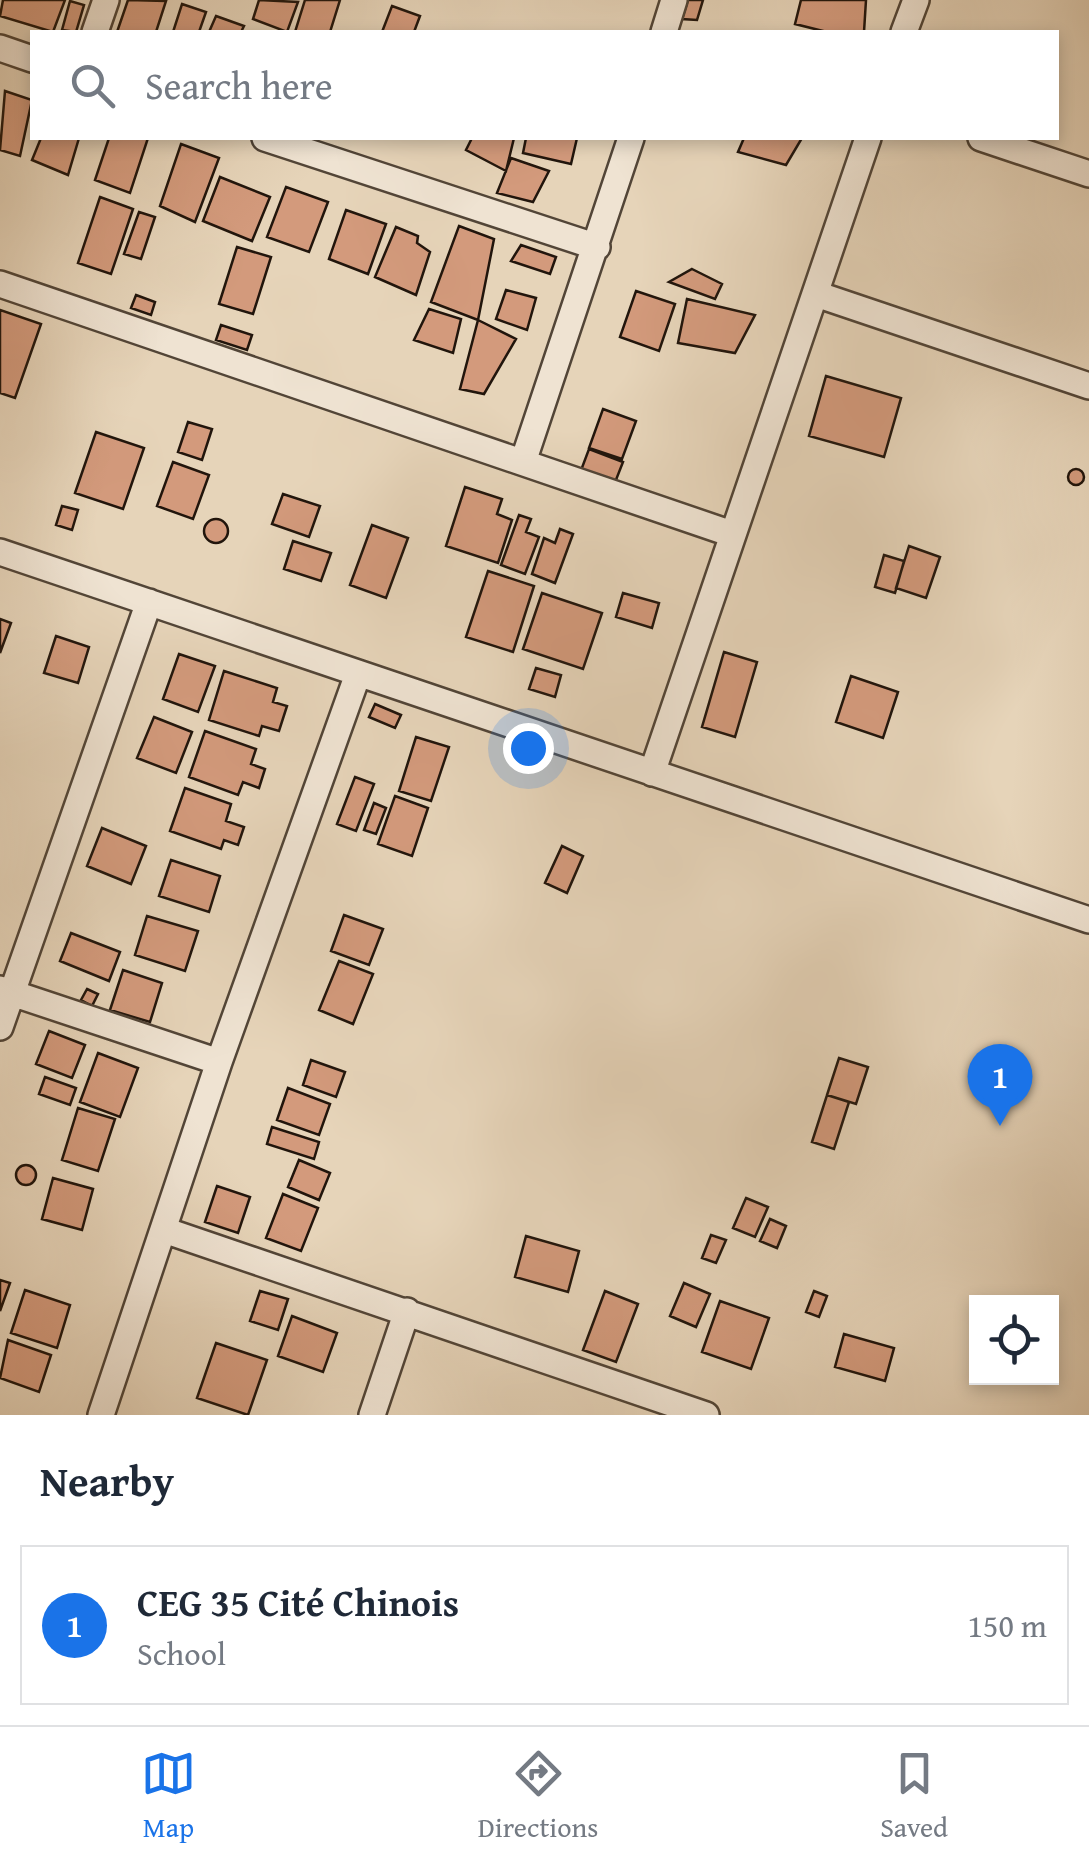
<!DOCTYPE html>
<html lang="en">
<head>
<meta charset="utf-8">
<style>
  :root { --surface:#fff; --page:#f2f2f3; --text:#1f2937; --muted:#747a83; --line:#e0e1e3; --accent:#1a73e8 }
  body { margin:0; font-family:"Gentium Book Plus",serif; background:var(--page); color:var(--text) }
  .controls { position:absolute; right:30px; bottom:30px; display:grid; overflow:hidden; border-radius:0px; box-shadow:0 5px 15px #0003 }
  .controls button { width:90px; height:90px; display:grid; place-items:center; padding:0; border:0; border-bottom:2px solid var(--line); background:var(--surface); color:var(--text); font:50px sans-serif }
  .you { position:absolute; left:528px; top:748px; width:35px; height:35px; margin:-25px; border:8px solid #fff; border-radius:50%; background:#1a73e8; box-shadow:0 0 0 15px #1a73e833 }
  .badge { display:grid; place-items:center; width:65px; height:65px; border-radius:50%; background:var(--accent); color:#fff; font-size:32px; font-weight:700 }
  .pin { position:absolute; translate:-50% -82px; filter:drop-shadow(0 2px 5px #0008) }
  .pin::after { content:''; position:absolute; top:52px; width:35px; height:30px; background:inherit; clip-path:polygon(0 0,100% 0,50% 100%) }
  .list { margin:0; padding:0; list-style:none }
  h2 { display:flex; justify-content:space-between; align-items:center; height:130px; margin:0; padding:0 40px; font-size:42px }
  h2 small { font-size:32px; font-weight:400; color:var(--muted) }
  .list li { display:grid; grid-template-columns:65px 1fr auto; gap:30px; align-items:center; box-sizing:border-box; height:160px; margin:0 20px 20px; padding:0 20px; border:2px solid var(--line); border-radius:0px }
  .list b { display:block; font-size:38px; white-space:nowrap }
  .list p { margin:0; font-size:32px; white-space:nowrap; color:var(--muted) }
  .list em { font-size:32px; font-style:normal; color:var(--muted) }
  .icon { flex:none; width:55px; height:55px; fill:none; stroke:currentColor; stroke-width:2; stroke-linecap:round; stroke-linejoin:round }
  .map { position:relative; flex:none; width:1089px; height:1415px; overflow:hidden }
  .search { position:absolute; background:var(--surface); box-shadow:0 5px 15px #0003; left:30px; right:30px; top:30px; height:110px; display:flex; align-items:center; gap:25px; box-sizing:border-box; padding:0 35px; border-radius:0px; color:var(--muted); font-size:38px }
  .sheet { height:310px; background:var(--surface) }
  nav { display:flex; justify-content:space-around; align-items:center; box-sizing:border-box; height:140px; border-top:2px solid var(--line); background:var(--surface); font-size:28px; color:var(--muted) }
  nav a { display:grid; justify-items:center; gap:5px }
  nav .on { color:var(--accent) }
  .map>svg:first-child { display:block }
</style>
</head>
<body>
<div class="map">
<svg width="1089" height="1415" viewBox="0 0 1089 1415">
  <rect width="100%" height="100%" fill="#e6d4b9"/>
  <filter id="stains"><feTurbulence type="fractalNoise" baseFrequency=".002" numOctaves="4"/><feColorMatrix values="0 0 0 0 .2 0 0 0 0 .09 0 0 0 0 .02 0 0 0 .5 -.17"/></filter>
  <radialGradient id="worn" r=".72"><stop offset=".6" stop-color="#630" stop-opacity="0"/><stop offset="1" stop-color="#630" stop-opacity=".3"/></radialGradient>
  <path fill="#d39a7c" stroke="#21150c" stroke-width="2.5" d="M3,0H65L53,32L0,16Z
    M128,0L166,1L156,32H117Z
    M259,0L298,2L287,32L253,19Z
    M305,0H340L330,32H295Z
    M688,0H703L697,20L682,19Z
    M801,0H866L864,32H827L795,24Z
    M70,1L84,5L76,32L62,30Z
    M182,4L206,12L199,32H173Z
    M392,6L420,16L414,32H382Z
    M216,16L244,26L241,32H209Z
    M5,91L32,100L20,156L0,150Z
    M41,138H79L68,175L32,160Z
    M109,138H148L130,193L95,180Z
    M472,138H514L506,171L466,150Z
    M526,138H577L571,164L523,153Z
    M744,138H802L786,165L738,152Z
    M181,144L219,158L195,222L160,206Z
    M511,158L549,171L533,202L497,193Z
    M220,177L270,197L252,241L203,221Z
    M286,187L328,202L309,252L267,237Z
    M100,197L133,209L111,274L78,263Z
    M346,210L386,224L368,274L329,259Z
    M139,212L155,217L141,259L124,254Z
    M459,226L494,239L478,320L431,302Z
    M396,227L418,236L417,243L430,252L416,295L375,277Z
    M521,245L556,257L550,274L511,261Z
    M237,247L271,257L253,314L219,304Z
    M692,269L722,284L715,299L669,282Z
    M506,290L536,298L527,330L496,319Z
    M636,291L675,304L659,351L620,337Z
    M136,295L155,302L151,315L131,308Z
    M687,299L755,315L735,353L678,343Z
    M429,309L461,319L453,353L414,340Z
    M0,310L41,324L15,398L0,393Z
    M478,320L516,339L484,394L460,389Z
    M221,325L252,335L247,350L216,340Z
    M826,376L901,398L884,457L809,436Z
    M603,409L636,421L622,459L589,448Z
    M188,422L212,429L202,460L178,452Z
    M96,432L144,448L123,509L75,493Z
    M589,449L623,462L614,485L580,473Z
    M173,462L209,475L193,519L157,506Z
    M1068 477a8 8 0 1 1 16 0a8 8 0 1 1-16 0Z
    M465,487L502,499L497,514L512,520L498,563L446,546Z
    M283,494L320,506L309,537L272,524Z
    M62,506L78,510L72,530L56,525Z
    M519,515L531,519L526,532L539,537L525,574L501,565Z
    M204 531a12 12 0 1 1 24 0a12 12 0 1 1-24 0Z
    M372,525L408,538L386,598L350,585Z
    M560,529L573,534L555,583L532,574L544,538L555,543Z
    M293,541L331,553L321,581L284,569Z
    M909,546L940,557L926,598L896,588Z
    M884,555L904,561L895,593L875,587Z
    M488,571L534,586L513,652L466,637Z
    M542,593L602,613L583,669L523,649Z
    M623,593L659,603L652,628L616,617Z
    M0,619L11,623L0,653Z
    M56,636L89,647L78,683L44,673Z
    M724,652L757,662L735,737L702,727Z
    M179,654L215,666L198,712L163,699Z
    M536,668L561,675L555,697L529,689Z
    M224,671L277,688L273,702L287,706L279,731L262,726L259,736L209,720Z
    M851,676L898,692L883,738L836,722Z
    M375,704L401,715L395,728L369,717Z
    M154,717L192,732L176,773L137,758Z
    M205,731L256,749L251,764L265,769L259,788L243,782L238,795L189,777Z
    M416,737L449,747L431,801L399,791Z
    M355,777L374,784L356,831L337,824Z
    M185,788L231,804L226,821L244,827L238,845L224,840L221,849L170,831Z
    M395,796L428,808L412,856L378,844Z
    M374,803L386,808L376,834L364,830Z
    M102,828L146,846L131,884L87,866Z
    M562,846L583,856L567,893L545,883Z
    M171,860L220,876L209,912L159,896Z
    M344,915L383,929L369,965L331,951Z
    M147,916L198,931L185,971L135,955Z
    M71,933L120,952L109,981L60,961Z
    M339,961L373,974L353,1024L319,1010Z
    M123,970L162,983L150,1022L110,1010Z
    M87,989L98,994L92,1006L81,1000Z
    M49,1031L85,1045L72,1078L36,1064Z
    M98,1053L138,1068L120,1117L80,1102Z
    M839,1058L868,1067L856,1104L827,1095Z
    M311,1060L345,1072L336,1097L303,1085Z
    M45,1077L76,1088L70,1105L39,1094Z
    M288,1088L330,1104L319,1135L277,1120Z
    M827,1095L849,1102L834,1149L812,1142Z
    M78,1108L115,1119L98,1171L62,1160Z
    M272,1127L319,1142L314,1159L267,1144Z
    M299,1160L330,1173L319,1200L288,1187Z
    M16 1175a10 10 0 1 1 20 0a10 10 0 1 1-20 0Z
    M53,1178L93,1189L82,1230L42,1219Z
    M217,1186L250,1197L238,1233L205,1222Z
    M283,1194L318,1208L301,1251L266,1238Z
    M746,1198L768,1207L755,1237L733,1228Z
    M770,1219L786,1226L777,1248L760,1241Z
    M711,1235L726,1240L716,1263L702,1258Z
    M526,1236L579,1251L568,1292L515,1277Z
    M0,1280L10,1283L0,1311Z
    M684,1283L710,1294L696,1327L670,1316Z
    M25,1290L70,1305L57,1348L11,1333Z
    M260,1291L288,1299L278,1330L250,1321Z
    M605,1291L638,1304L616,1362L583,1350Z
    M814,1291L827,1296L819,1317L806,1312Z
    M720,1301L769,1318L751,1369L702,1352Z
    M292,1316L337,1333L323,1372L278,1356Z
    M844,1334L894,1348L885,1381L835,1367Z
    M8,1340L51,1355L39,1392L0,1378Z
    M216,1343L267,1360L248,1415L197,1398Z"/>
  <g fill="none" stroke-linecap="round" stroke-linejoin="round">
    <g stroke="#524537" stroke-width="30">
      <path id="minor" d="M95,32L106,0
        M664,32L674,0
        M904,32L916,0
        M0,48L32,59
        M265,138L597,247
        M981,138L1089,174
        M0,284L732,534
        M816,294L1089,386
        M523,462L631,138
        M0,552L1089,920
        M652,773L868,138
        M0,989L219,1062
        M0,1027L149,602
        M164,1230L706,1415
        M101,1415L219,1062L358,674
        M372,1415L407,1311"/>
    </g>
    <use href="#minor" stroke="#efe3d2" stroke-width="25"/>
  </g>
  <rect width="100%" height="100%" filter="url(#stains)"/>
  <rect width="100%" height="100%" fill="url(#worn)"/>
</svg>
<div class="controls">
<button><svg class="icon" aria-label="locate" viewBox="0 0 24 24"><circle cx="12" cy="12" r="6"/><path d="M12 2v4M12 18v4M2 12h4M18 12h4"/></svg></button>
</div>
<div class="you"></div>
<div class="pin badge" style="left:1000px;top:1126px">1</div>
<div class="search"><svg class="icon" aria-label="search" viewBox="0 0 24 24"><circle cx="10" cy="10" r="6"/><path d="M15 15l6 6"/></svg>Search here</div>
</div>
<section class="sheet">
<h2>Nearby<small></small></h2>
<ul class="list">
<li><span class="badge">1</span><div><b>CEG 35 Cité Chinois</b><p>School</p></div><em>150 m</em></li>
</ul>
</section>
<nav>
<a class="on"><svg class="icon" aria-label="map" viewBox="0 0 24 24"><path d="M3 6l6-2 6 2 6-2v14l-6 2-6-2-6 2zM9 4v14M15 6v14"/></svg>Map</a>
<a><svg class="icon" aria-label="directions" viewBox="0 0 24 24"><path d="M12 3l9 9-9 9-9-9zM9 14v-3h6M13 9l2 2-2 2"/></svg>Directions</a>
<a><svg class="icon" aria-label="saved" viewBox="0 0 24 24"><path d="M7 4h10v16l-5-4-5 4z"/></svg>Saved</a>
</nav>
</body>
</html>
